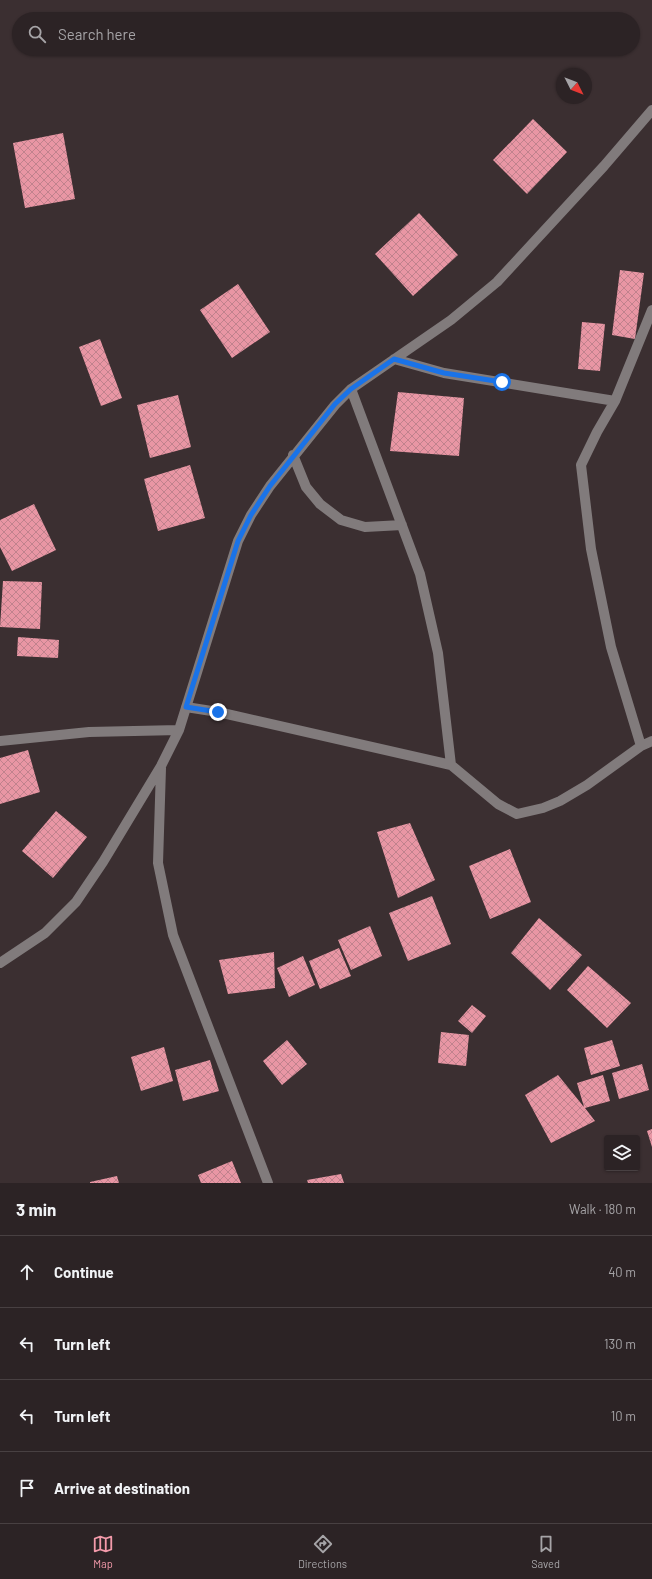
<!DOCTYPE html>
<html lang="en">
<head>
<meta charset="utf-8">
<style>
  :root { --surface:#2c2325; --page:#342b2d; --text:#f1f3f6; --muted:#a6a4a7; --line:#484042; --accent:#f39aaa }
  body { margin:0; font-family:Barlow,sans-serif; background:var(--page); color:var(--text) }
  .controls { position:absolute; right:12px; bottom:12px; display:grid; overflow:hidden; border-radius:4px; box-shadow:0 1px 3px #0004 }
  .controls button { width:36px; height:36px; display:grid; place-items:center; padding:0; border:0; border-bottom:1px solid var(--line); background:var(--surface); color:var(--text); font:20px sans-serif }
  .compass { position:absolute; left:556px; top:68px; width:36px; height:36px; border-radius:50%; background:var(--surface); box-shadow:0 1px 3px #0004; rotate:132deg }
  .stop { position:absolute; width:12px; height:12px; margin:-9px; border:3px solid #1a73e8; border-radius:50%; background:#fff }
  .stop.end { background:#1a73e8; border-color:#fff; box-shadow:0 1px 4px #0008 }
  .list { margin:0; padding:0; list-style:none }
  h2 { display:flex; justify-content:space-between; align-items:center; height:52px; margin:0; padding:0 16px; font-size:17px }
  h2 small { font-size:13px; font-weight:400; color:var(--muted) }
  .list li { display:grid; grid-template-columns:26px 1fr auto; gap:12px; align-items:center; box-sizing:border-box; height:72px; padding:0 16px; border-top:1px solid var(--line) }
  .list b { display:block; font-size:15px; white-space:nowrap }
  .list em { font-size:13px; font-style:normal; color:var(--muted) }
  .icon { flex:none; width:22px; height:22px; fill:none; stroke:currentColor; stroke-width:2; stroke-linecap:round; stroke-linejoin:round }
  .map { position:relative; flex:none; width:652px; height:1183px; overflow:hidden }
  .search { position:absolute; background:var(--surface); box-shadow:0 1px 3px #0004; left:12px; right:12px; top:12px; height:44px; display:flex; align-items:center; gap:10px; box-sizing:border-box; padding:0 14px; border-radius:22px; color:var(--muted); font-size:15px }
  .sheet { height:340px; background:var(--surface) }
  nav { display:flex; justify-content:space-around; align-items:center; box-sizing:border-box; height:56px; border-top:1px solid var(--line); background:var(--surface); font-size:11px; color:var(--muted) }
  nav a { display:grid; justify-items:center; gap:2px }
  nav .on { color:var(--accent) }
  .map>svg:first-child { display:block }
</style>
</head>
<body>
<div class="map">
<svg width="652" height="1183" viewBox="0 0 652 1183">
  <defs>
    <pattern id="building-cross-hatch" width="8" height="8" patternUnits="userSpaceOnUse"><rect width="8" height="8" fill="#e896a4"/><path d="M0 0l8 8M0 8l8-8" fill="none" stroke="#c0828d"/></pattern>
  </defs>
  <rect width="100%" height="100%" fill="#3b2f31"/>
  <path fill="url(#building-cross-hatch)" d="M533,119L567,152L527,194L493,160Z
    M63,133L75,199L25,208L13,143Z
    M419,213L458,255L413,296L375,254Z
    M620,270L644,273L635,339L612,335Z
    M238,284L270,332L232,358L200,310Z
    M582,322L605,324L600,371L578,369Z
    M100,339L122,398L101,406L79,347Z
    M398,392L464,398L459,456L390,451Z
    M178,395L191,447L150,458L137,405Z
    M190,465L205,518L158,531L144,479Z
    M34,504L56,550L12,571L0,547V520Z
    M3,581L42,582L40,629L0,627Z
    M18,637L59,640L58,658L17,656Z
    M28,750L40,792L0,804V758Z
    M56,811L87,837L53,878L22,851Z
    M410,823L435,880L398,898L377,832Z
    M510,849L531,902L490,919L469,866Z
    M432,896L451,944L408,961L389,913Z
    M539,918L582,955L550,990L511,953Z
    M370,926L382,956L351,970L338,940Z
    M339,948L351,976L320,989L309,961Z
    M274,952L275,988L228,994L219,960Z
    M303,956L315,985L289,997L277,968Z
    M588,966L631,1003L607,1028L567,990Z
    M472,1005L486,1016L472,1033L458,1021Z
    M441,1032L469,1035L466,1066L438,1063Z
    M287,1040L307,1064L282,1085L263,1061Z
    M612,1040L620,1066L591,1075L584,1048Z
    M164,1047L173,1081L141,1091L131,1057Z
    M210,1060L219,1091L183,1101L175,1070Z
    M642,1064L649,1090L619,1099L612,1073Z
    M558,1075L584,1107L577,1083L603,1075L610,1101L585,1108L595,1121L551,1143L525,1095Z
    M652,1129V1147L647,1131Z
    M232,1161L241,1183H201L198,1175Z
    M341,1174L344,1183H308L307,1180Z
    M117,1176L119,1183H90V1182Z"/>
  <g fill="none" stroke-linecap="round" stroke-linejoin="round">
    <path stroke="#817b7c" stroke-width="10" d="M394,359L444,373L615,401
      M351,389L420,574L438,653L451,765
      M293,455L306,487L320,504L341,520L365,527L402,525
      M186,707L218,712L451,765L498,804L517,814L543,808L560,801L587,785L641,746L652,741
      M0,741L89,732L179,730
      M641,746L611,647L591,549L581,465L597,432L615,401L652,310
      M161,768L158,863L173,935L268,1183
      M0,963L45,933L76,902L103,862L161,766L179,730L238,541L251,515L270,486L335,405L351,389L451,320L497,282L604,166L652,110"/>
  </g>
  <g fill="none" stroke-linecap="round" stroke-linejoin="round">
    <path stroke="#1a73e8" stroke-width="5" d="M218,712L186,707L238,541L251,515L270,486L335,404L351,389L394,359L444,373L502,382"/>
  </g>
</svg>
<div class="controls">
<button><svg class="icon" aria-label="layers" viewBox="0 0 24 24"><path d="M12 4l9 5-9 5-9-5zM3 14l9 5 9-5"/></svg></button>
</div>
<svg class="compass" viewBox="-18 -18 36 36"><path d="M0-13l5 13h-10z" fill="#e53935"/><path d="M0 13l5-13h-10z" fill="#a6a4a7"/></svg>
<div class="stop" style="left:502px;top:382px"></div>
<div class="stop end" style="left:218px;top:712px"></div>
<div class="search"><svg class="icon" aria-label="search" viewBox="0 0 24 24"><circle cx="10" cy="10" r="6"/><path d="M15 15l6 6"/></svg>Search here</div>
</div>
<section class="sheet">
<h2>3 min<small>Walk · 180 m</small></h2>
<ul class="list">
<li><svg class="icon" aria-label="ahead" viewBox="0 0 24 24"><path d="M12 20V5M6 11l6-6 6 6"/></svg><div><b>Continue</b></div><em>40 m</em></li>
<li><svg class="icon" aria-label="left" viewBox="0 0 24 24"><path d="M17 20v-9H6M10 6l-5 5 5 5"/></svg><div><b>Turn left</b></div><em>130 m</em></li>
<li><svg class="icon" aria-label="left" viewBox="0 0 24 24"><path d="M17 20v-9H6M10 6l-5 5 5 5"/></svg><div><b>Turn left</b></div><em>10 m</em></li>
<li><svg class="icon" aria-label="arrive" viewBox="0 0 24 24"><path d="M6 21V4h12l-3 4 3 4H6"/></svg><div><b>Arrive at destination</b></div></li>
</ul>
</section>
<nav>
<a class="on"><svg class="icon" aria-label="map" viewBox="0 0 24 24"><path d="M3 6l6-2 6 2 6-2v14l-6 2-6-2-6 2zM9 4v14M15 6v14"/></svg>Map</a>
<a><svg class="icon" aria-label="directions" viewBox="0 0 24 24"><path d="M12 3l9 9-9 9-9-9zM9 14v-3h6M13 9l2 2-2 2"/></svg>Directions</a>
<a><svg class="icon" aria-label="saved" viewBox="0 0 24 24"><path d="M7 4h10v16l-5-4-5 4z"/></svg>Saved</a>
</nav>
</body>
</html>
